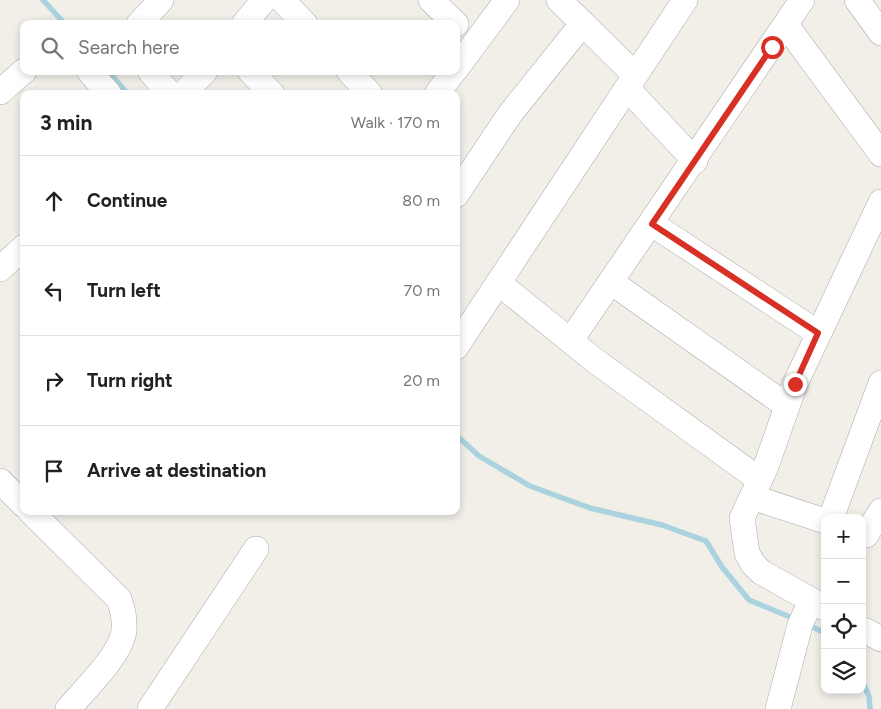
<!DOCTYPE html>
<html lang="en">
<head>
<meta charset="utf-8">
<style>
  :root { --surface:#fff; --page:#f6f6f6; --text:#202124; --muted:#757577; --line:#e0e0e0 }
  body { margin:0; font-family:Figtree,sans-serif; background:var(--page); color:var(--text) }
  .controls { position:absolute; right:15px; bottom:15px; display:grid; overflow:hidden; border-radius:10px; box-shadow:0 2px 8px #0003 }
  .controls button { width:45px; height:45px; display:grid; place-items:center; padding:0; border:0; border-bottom:1px solid var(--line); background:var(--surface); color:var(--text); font:25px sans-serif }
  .stop { position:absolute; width:15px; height:15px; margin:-11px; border:4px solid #d93025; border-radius:50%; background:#fff }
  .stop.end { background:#d93025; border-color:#fff; box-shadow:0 1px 5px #0008 }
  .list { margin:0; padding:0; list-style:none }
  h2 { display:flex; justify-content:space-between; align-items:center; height:65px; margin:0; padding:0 20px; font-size:21px }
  h2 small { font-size:16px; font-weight:400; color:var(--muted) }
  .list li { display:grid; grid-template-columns:32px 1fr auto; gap:15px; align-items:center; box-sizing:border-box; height:90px; padding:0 20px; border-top:1px solid var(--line) }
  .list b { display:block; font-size:19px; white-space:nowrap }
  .list em { font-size:16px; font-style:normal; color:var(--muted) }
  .icon { flex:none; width:28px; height:28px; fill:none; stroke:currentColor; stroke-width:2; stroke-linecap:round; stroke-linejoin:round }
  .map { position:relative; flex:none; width:881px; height:709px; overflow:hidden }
  .search { position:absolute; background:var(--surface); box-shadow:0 2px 8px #0003; left:20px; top:20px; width:440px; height:55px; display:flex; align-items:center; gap:12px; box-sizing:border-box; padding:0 18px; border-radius:10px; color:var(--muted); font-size:19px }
  .panel { position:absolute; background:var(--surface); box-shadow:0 2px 8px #0003; left:20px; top:90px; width:440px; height:425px; border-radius:10px }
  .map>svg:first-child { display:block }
</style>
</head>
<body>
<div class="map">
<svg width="881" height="709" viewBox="0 0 881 709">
  <rect width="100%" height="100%" fill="#f2efe9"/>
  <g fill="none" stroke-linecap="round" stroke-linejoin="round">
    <path stroke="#aad3df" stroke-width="5.5" d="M43,0L65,24
      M108,71L128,94
      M456,435L479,456L530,486L590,508L662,525L706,541L722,567L749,600L795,619
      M806,624L825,633
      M862,681L869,696L870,709"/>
    <g stroke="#a9a9a9" stroke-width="26">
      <path id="minor" d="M282,0L305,24
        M431,0L456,24
        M559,0L635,75
        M857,0L881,33
        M139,24L161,0
        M244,24L264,0
        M786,25L881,154
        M456,69L507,0
        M89,71L109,94
        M150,71L170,94
        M250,71L272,94
        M349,71L370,94
        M627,88L695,161
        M0,92L24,71
        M183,94L205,71
        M437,94L454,71
        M456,195L510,114L583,23
        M652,224L818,333
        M0,269L24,247
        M611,282L787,406
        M500,284L594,360L760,480
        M571,340L802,0
        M456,347L685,0
        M0,481L24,505
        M752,497L825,521
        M30,511L119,599C123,610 125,618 124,630C122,654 84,690 68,709
        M831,518L881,383
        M866,535L881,511
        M825,608L761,572L753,564L747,553L742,518L765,469L795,384L881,202
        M862,629L881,639
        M150,709L256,549
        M778,709L800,625L811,601"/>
    </g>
    <use href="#minor" stroke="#fff" stroke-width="25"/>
  </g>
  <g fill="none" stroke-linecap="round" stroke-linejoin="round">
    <path stroke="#d93025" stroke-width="6" d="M772,47L652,224L818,333L795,384"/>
  </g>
</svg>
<div class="controls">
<button>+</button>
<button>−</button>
<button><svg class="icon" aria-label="locate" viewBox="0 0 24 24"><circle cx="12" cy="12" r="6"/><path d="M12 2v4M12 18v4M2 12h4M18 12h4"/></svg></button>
<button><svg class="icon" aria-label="layers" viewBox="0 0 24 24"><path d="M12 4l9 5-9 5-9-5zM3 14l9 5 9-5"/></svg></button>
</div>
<div class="stop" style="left:772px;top:47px"></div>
<div class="stop end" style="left:795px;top:384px"></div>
<div class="search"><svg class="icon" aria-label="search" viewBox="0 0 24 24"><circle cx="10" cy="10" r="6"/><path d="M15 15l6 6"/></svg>Search here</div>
<section class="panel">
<h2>3 min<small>Walk · 170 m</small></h2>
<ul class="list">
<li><svg class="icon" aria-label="ahead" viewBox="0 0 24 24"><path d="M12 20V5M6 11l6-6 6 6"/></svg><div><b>Continue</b></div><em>80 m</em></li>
<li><svg class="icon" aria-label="left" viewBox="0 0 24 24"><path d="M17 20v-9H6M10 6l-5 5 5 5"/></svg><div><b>Turn left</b></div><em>70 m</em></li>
<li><svg class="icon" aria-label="right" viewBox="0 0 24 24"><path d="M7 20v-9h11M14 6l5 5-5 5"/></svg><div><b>Turn right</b></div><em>20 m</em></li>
<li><svg class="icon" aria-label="arrive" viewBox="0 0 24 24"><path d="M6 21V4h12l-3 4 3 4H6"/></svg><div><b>Arrive at destination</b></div></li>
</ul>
</section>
</div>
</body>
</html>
